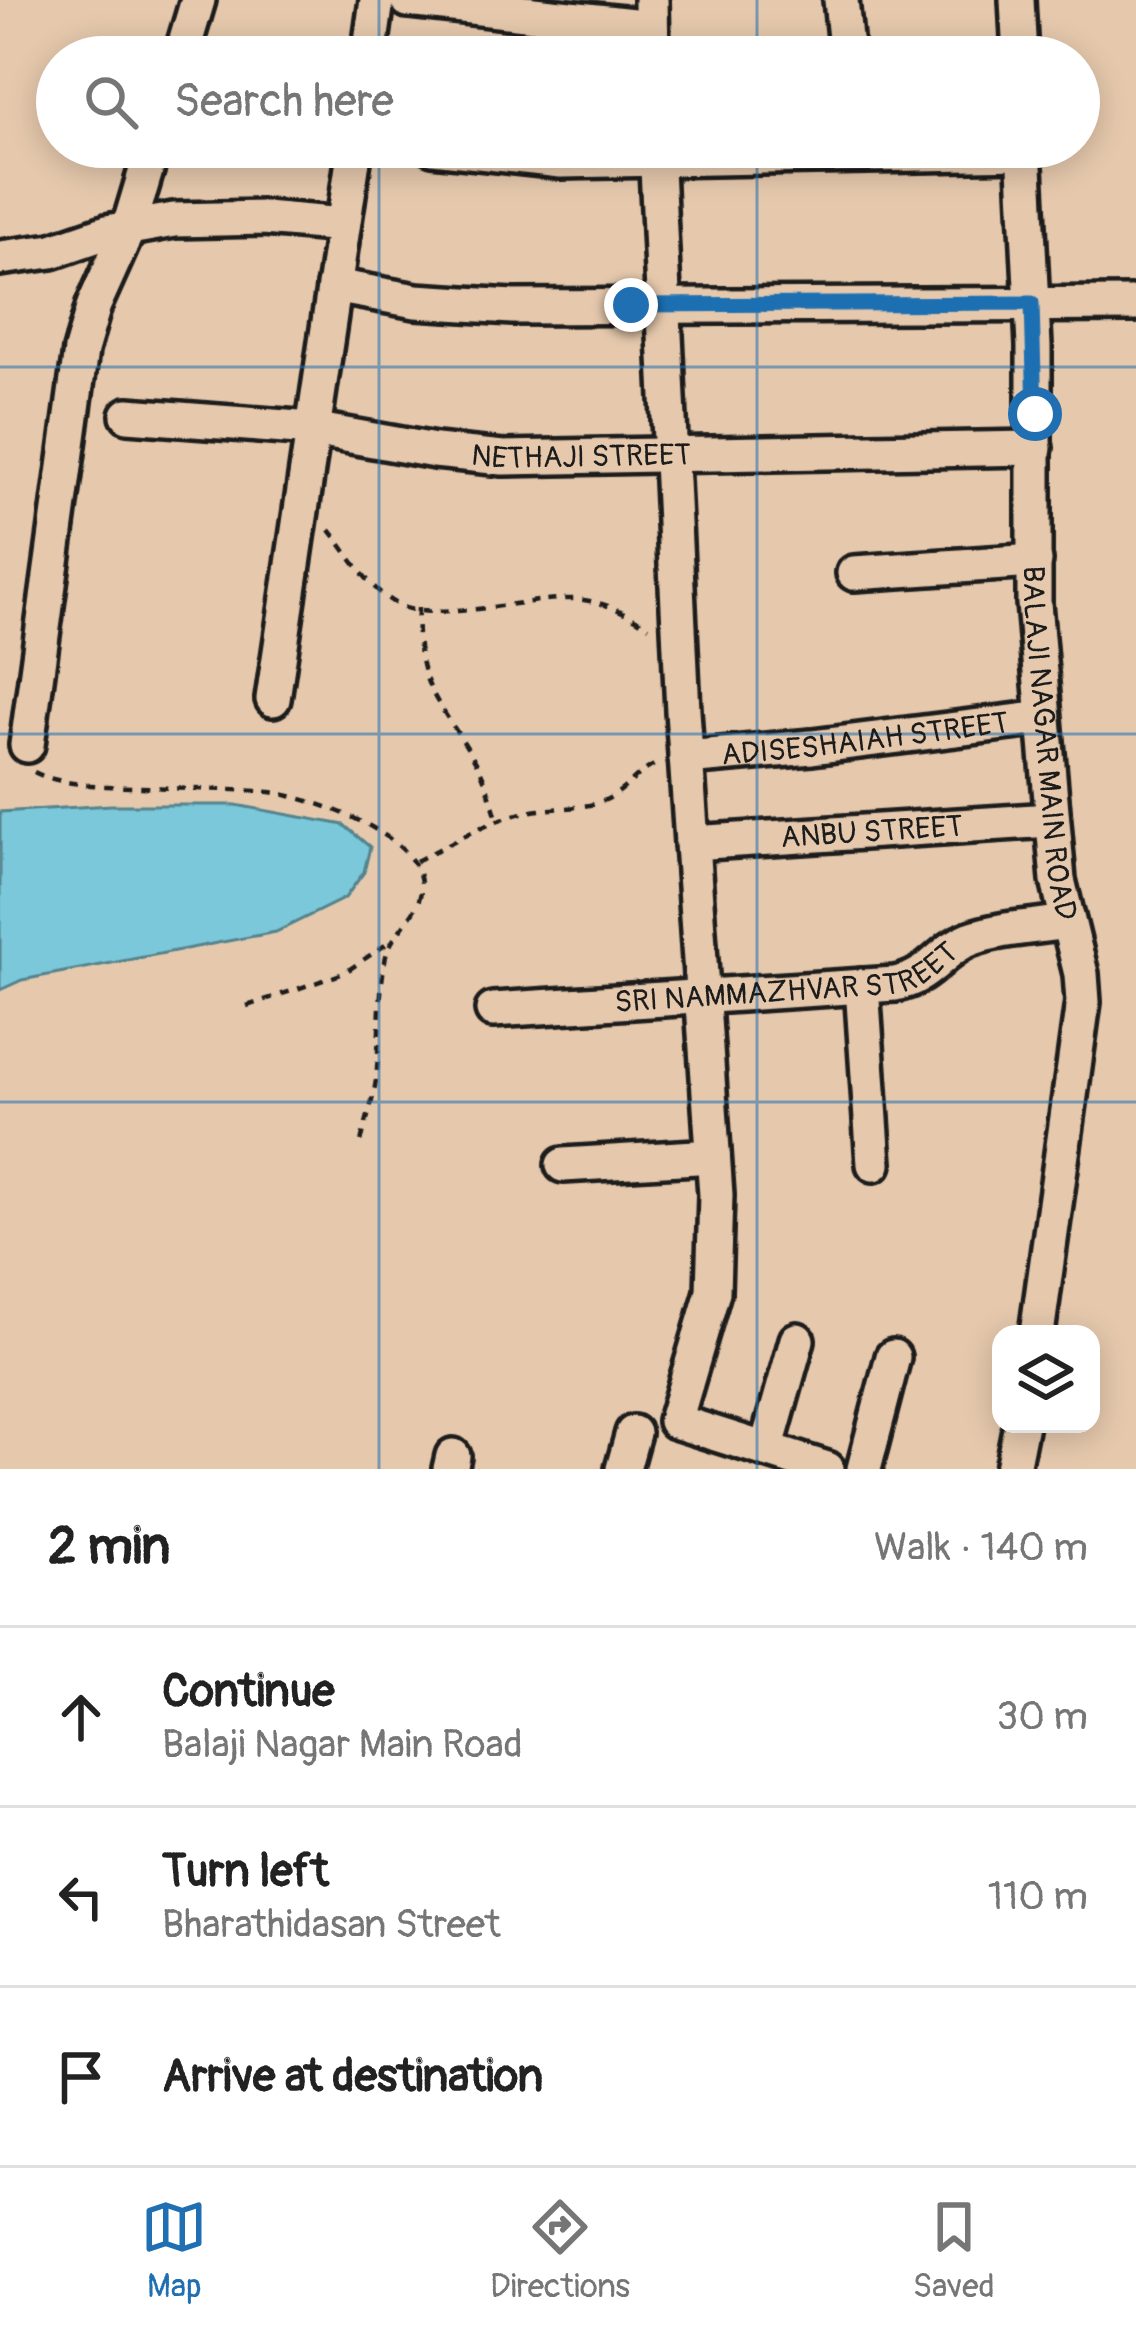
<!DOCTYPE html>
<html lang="en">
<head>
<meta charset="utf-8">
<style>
  :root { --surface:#fff; --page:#f6f6f6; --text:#222; --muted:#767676; --line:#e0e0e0; --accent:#1f6fb2 }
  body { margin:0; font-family:Pangolin,sans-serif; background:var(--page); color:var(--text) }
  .controls { position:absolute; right:36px; bottom:36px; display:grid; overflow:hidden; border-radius:24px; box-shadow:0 6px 30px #0003 }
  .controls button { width:108px; height:108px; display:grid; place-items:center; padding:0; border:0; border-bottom:3px solid var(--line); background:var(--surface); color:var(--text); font:60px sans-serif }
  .stop { position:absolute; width:36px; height:36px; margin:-27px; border:9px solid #1f6fb2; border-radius:50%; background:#fff }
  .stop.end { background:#1f6fb2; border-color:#fff; box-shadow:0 3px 12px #0008 }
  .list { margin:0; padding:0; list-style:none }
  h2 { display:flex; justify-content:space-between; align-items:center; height:156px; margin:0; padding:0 48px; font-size:51px }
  h2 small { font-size:39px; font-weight:400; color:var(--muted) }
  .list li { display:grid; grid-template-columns:78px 1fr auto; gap:36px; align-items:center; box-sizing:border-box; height:180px; padding:0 48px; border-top:3px solid var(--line) }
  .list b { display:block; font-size:45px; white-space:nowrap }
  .list p { margin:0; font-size:39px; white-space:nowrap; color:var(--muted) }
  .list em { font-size:39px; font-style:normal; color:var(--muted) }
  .icon { flex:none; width:66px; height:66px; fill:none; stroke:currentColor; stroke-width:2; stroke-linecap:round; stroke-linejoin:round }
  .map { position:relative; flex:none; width:1136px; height:1469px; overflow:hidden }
  .search { position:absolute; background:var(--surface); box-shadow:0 6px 30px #0003; left:36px; right:36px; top:36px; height:132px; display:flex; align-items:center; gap:30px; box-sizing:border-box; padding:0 42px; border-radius:66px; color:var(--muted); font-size:45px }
  .sheet { height:696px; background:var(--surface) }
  nav { display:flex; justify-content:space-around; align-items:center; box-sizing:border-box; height:168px; border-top:3px solid var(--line); background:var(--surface); font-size:33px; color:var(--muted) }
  nav a { display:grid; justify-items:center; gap:6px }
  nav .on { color:var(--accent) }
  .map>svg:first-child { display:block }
</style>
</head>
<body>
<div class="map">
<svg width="1136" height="1469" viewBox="0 0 1136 1469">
  <rect width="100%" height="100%" fill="#e6c9ad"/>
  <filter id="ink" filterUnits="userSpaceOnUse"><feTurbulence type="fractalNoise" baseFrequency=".00833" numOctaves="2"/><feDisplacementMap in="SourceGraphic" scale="24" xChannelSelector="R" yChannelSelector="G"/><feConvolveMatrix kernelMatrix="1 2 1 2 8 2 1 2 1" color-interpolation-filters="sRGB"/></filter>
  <g filter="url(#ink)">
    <path fill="#7ac8d9" stroke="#54838d" stroke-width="3" d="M111,805H236L344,825L370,847L364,872L345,898L276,932L22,980L0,990V812Z"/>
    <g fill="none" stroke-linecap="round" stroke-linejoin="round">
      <g stroke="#1c1c1c" stroke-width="42">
        <g id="minor">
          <path d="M408,0L651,27"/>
          <path d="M651,0L652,57"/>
          <path d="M841,0L847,57"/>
          <path d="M1017,0L1020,57"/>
          <path d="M181,57L198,0"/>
          <path d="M369,57L377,0"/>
          <path d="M433,147L561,161L1024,152"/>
          <path d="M656,147L683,711L716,1195L713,1292L675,1421L827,1469"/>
          <path id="s1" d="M1024,147L1034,346V603L1058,880L1081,974L1083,1002L1037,1334"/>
          <path d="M0,258L52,251L107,232L174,220L264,218L343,225"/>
          <path d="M334,286L416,301L513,307L1136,304"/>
          <path id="s2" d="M128,415L312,429L435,451L503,458L1035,448"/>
          <path d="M854,573L1035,561"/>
          <path d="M273,699L355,147"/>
          <path d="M27,745L81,350L94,305L129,227L153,147"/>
          <path id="s3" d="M686,758L812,747L1043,718"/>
          <path id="s4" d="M692,843L1051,820"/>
          <path d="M862,986L874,1164"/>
          <path id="s5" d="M493,1010L895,984C932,977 939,951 970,939C1000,928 1036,927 1067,922"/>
          <path d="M563,1165L713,1156"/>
          <path d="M766,1450L797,1340"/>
          <path d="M450,1469L453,1456"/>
          <path d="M623,1469L633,1433"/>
          <path d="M864,1469L893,1357"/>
          <path d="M1012,1469L1021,1424"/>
        </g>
      </g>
      <path stroke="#1c1c1c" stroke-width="4.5" stroke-dasharray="9 9" stroke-linecap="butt" d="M330,530C350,555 368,589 398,605C434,624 529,597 572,599C601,600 626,612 649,627
        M418,608C414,690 442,702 478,766C487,782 492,803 498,821
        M34,772C66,789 133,786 170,788C203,790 237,789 270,792C314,798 425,836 421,889C420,916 389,933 385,961C378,1000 380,1041 376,1080C373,1101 366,1122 361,1142
        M416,861C452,843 488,819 528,812C552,807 580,810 603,801C624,793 635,774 656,764
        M247,1006L344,973L388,943"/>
      <use href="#minor" stroke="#e6c9ad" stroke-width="33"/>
    </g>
  </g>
  <g fill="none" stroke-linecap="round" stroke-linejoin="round" filter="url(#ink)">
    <path stroke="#1f6fb2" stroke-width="15" d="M631,305L1032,303L1035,414"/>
  </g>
  <path fill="none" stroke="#1f6fb2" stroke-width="3" stroke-opacity="0.55" d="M379,0V57M757,0V57M379,147V1469M757,147V1469M0,367H1136M0,734H1136M0,1102H1136"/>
  <g text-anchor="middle" stroke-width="9" stroke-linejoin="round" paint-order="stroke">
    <g font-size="30" fill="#1c1c1c" stroke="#e6c9ad">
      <text dy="10" stroke="none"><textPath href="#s2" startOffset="456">NETHAJI STREET</textPath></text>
      <text dy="10" stroke="none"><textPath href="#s3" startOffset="180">ADISESHAIAH STREET</textPath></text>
      <text dy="10" stroke="none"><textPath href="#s1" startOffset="597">BALAJI NAGAR MAIN ROAD</textPath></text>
      <text dy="10" stroke="none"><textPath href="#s4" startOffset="180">ANBU STREET</textPath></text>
      <text dy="10" stroke="none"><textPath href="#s5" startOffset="297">SRI NAMMAZHVAR STREET</textPath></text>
    </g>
  </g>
</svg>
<div class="controls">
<button><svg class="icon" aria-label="layers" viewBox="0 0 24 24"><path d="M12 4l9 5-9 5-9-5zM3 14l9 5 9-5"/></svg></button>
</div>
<div class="stop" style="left:1035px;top:414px"></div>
<div class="stop end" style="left:631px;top:305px"></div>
<div class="search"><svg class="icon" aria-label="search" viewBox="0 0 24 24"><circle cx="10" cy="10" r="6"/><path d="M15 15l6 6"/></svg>Search here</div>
</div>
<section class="sheet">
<h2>2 min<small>Walk · 140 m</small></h2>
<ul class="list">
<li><svg class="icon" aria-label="ahead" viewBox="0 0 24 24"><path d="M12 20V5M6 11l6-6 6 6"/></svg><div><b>Continue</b><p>Balaji Nagar Main Road</p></div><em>30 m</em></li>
<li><svg class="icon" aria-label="left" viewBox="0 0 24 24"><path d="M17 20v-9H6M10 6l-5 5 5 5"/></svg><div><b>Turn left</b><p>Bharathidasan Street</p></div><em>110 m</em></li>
<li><svg class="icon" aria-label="arrive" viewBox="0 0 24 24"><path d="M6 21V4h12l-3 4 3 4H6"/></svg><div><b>Arrive at destination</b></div></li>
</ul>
</section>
<nav>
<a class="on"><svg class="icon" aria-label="map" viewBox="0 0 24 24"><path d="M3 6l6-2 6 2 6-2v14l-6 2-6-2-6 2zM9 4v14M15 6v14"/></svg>Map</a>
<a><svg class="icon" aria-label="directions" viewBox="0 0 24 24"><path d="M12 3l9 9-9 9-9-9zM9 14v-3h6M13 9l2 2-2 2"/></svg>Directions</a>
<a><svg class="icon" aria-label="saved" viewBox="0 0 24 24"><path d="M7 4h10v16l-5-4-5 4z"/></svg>Saved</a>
</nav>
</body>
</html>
